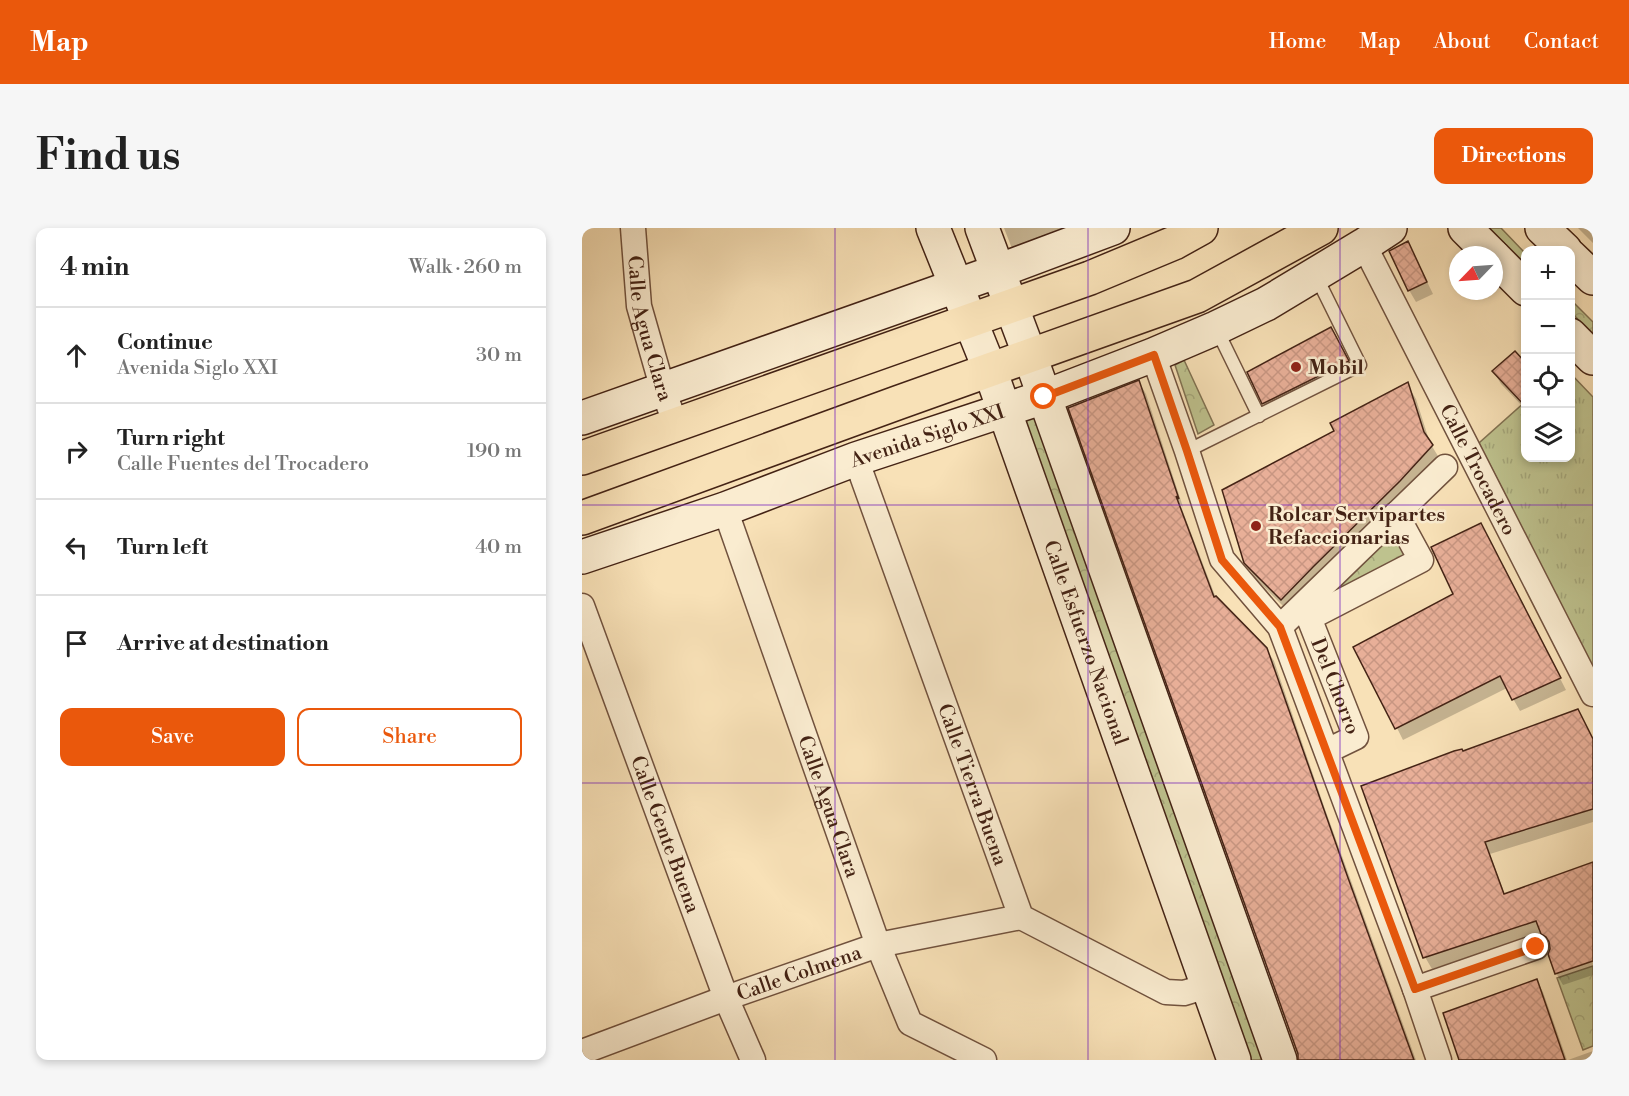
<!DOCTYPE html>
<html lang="en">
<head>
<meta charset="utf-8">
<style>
  :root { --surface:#fff; --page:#f6f6f6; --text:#222; --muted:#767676; --line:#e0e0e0; --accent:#ea580c }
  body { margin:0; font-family:"Libre Bodoni",serif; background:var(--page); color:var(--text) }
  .controls { position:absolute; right:18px; top:18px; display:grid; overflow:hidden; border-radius:12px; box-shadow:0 3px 9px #0003 }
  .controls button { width:54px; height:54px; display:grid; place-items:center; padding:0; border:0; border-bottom:2px solid var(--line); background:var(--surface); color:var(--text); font:30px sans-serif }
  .compass { position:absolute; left:867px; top:18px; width:54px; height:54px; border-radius:50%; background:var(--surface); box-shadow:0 3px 9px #0003; rotate:245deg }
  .stop { position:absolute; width:18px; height:18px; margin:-14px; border:4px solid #ea580c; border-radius:50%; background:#fff }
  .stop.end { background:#ea580c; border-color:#fff; box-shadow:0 2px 6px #0008 }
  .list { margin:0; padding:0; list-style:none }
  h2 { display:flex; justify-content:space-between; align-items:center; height:78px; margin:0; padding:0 24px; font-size:26px }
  h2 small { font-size:20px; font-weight:400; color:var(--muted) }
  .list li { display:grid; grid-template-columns:39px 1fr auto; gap:18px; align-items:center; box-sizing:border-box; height:96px; padding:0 24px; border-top:2px solid var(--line) }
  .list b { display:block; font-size:22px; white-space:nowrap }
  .list p { margin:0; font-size:20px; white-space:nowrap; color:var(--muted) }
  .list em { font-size:20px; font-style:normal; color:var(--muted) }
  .actions { display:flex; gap:12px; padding:18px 24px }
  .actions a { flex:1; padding:14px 0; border:2px solid var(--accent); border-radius:12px; text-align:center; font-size:21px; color:var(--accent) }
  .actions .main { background:var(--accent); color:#fff }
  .icon { flex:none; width:33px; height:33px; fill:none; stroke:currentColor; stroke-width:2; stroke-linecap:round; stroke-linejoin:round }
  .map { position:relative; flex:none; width:1011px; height:832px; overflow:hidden; border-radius:12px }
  header { display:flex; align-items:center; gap:36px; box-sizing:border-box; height:84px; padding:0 30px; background:var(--accent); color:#fff }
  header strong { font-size:28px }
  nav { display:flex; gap:33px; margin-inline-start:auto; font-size:21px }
  .intro { display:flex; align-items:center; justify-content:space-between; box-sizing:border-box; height:144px; padding:0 36px }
  h1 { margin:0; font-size:42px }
  .button { padding:15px 27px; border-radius:12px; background:var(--accent); color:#fff; font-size:21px; font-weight:700 }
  main { display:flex; gap:36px; padding:0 36px }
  aside { flex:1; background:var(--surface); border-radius:12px; box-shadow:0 3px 9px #0003 }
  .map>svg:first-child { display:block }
</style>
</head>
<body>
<header>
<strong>Map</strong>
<nav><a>Home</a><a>Map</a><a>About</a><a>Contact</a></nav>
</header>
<div class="intro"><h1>Find us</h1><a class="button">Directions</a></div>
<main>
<aside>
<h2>4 min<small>Walk · 260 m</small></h2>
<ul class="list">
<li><svg class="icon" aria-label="ahead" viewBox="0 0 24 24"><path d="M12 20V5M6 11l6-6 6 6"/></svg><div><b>Continue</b><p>Avenida Siglo XXI</p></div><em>30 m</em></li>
<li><svg class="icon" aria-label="right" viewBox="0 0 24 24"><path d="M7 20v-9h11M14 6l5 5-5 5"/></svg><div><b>Turn right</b><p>Calle Fuentes del Trocadero</p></div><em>190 m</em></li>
<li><svg class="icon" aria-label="left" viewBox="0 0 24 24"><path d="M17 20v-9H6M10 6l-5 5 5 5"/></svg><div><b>Turn left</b></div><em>40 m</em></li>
<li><svg class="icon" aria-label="arrive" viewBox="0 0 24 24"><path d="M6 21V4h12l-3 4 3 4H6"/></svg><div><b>Arrive at destination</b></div></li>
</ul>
<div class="actions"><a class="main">Save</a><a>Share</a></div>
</aside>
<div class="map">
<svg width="1011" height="832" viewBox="0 0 1011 832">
  <defs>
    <pattern id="grass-tufts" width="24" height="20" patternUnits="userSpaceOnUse" patternTransform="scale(1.5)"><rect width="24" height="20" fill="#bec28e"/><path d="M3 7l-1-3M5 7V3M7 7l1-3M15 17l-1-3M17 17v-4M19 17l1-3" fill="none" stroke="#a4a67a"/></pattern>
    <pattern id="park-crowns" width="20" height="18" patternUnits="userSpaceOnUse" patternTransform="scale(1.5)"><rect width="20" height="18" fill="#bec28e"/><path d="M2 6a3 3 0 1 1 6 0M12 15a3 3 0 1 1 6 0" fill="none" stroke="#a4a67a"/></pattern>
    <pattern id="building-cross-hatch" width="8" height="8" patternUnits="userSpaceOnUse" patternTransform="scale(1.5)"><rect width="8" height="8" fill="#e8af98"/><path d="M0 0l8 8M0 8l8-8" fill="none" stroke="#c89682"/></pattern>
  </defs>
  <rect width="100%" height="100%" fill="#f8e1b7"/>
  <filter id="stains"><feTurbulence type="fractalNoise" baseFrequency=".00333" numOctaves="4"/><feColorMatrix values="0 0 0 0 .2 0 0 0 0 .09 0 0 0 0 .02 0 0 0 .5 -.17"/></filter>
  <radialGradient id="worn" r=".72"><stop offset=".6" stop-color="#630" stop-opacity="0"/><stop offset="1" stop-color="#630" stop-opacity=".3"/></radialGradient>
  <path fill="url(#grass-tufts)" stroke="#817252" stroke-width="1.5" d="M989,146L1011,169V441L897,215L943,174L944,230H988Z"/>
  <path fill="url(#park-crowns)" stroke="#817252" stroke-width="1.5" d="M907,0H919L943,25V37Z
    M988,71L1011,94V107L989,84Z
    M602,132L632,197L616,206L593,137Z
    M456,186L690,832H664L435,195Z
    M811,302L825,328L746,369Z
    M1011,738V818L1001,822L975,750Z"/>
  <path fill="#0003" d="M422,0H516L435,30L429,18Z
    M996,0H1011V15Z
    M832,27L851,66L834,74L827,62Z
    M749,101L769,139L685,181L682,175Z
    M944,137V182L919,156L912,144Z
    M557,154L564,166L601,279L598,276L634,370L684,421L692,433L743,581L834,832H718Z
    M825,156L834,171L848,215L859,233L709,386L673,350L663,334L754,203Z
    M905,308L984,462L938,483L925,460L821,512L815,500L873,367Z
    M1011,512V594L908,626L923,667L1011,636V747L981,757L974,745L969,719L960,705L850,741L843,729L881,525Z
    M955,753L961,764L985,832H878Z
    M1011,823V832H986Z"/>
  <path fill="url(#building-cross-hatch)" stroke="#442315" stroke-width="1.5" d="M826,13L845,54L826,63L807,23Z
    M749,99L767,133L680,176L665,144Z
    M933,123L944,135V179L910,143Z
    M557,152L597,271L594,268L632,369L634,368L685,420L765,647L832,832H716V826L486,180Z
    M826,154L842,204L851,217L818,253L731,339L699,372L662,335L640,262L752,203L748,195Z
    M899,295L979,450L930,472L918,448L813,501L771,419L871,366L849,319Z
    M996,481L1011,511V581L903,614L922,666L1011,634V733L973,746L966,726L968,721L967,714L964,709L959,706L954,693L841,730L779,558L872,523L880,521L881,523Z
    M955,751L983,832H877L861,785Z"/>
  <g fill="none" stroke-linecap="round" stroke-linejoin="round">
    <g stroke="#71523e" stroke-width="15">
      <path id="lane" d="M634,100L677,188
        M605,223L778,137L734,48"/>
    </g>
    <g stroke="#71523e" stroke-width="27">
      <g id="street">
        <path id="s1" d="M51,0L57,78L81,162L94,197"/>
        <path id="s2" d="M782,17L1011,466"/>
        <path d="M571,127L605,223L640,331L698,399L833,761L857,832"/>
        <path id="s3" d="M274,231L439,689L584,764L602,765L625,758"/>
        <path id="s4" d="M143,281L296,717L328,795L402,832"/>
        <path id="s5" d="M722,377L774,509L745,523"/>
        <path id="s6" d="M0,378L144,770L171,832"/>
        <path d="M727,390L839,332L814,286"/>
        <path d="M698,399L863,239"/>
        <path d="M833,761L954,719"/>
        <path id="s7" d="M0,824L144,770L296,717L439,689"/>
      </g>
    </g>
    <g stroke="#442315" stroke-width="36">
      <g id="secondary">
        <path id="s8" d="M351,0L408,142L652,832"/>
        <path d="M400,0L448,128L698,832"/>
        <path d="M883,0L910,27"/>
        <path d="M960,0L983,22"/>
        <path d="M988,28L1011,50"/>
        <path d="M912,29L944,61"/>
        <path d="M988,107L1011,130"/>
        <path d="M0,190L416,43L531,0"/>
        <path id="s9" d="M0,329L143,281L274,231L462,169L571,127L634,100L684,76L782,17L808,0"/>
      </g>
    </g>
    <g stroke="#442315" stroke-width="36">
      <path id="highway" d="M0,230L508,50L592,15L619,0
        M0,290L315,175L615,68L739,0"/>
    </g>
    <use href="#lane" stroke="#faecd0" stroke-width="12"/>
    <use href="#street" stroke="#faecd0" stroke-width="24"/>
    <use href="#secondary" stroke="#faecd0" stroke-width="33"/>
    <use href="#highway" stroke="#f8e1b7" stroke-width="33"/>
  </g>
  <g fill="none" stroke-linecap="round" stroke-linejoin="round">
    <path stroke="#ea580c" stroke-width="8" d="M462,169L572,127L605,223L640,332L698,399L833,761L954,719"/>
  </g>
  <path fill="none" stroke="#7b2cbf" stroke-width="1.5" stroke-opacity="0.55" d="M253,0V832M506,0V832M758,0V832M0,277H1011M0,555H1011"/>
  <g fill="#8f2418" stroke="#faecd0" stroke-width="2">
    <circle cx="714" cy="139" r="6"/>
    <circle cx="674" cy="298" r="6"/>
  </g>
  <g text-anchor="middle" stroke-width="5" stroke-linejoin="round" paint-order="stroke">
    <g font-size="20" fill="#442315" stroke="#faecd0">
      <text dy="7" stroke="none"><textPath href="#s1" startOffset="102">Calle Agua Clara</textPath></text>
      <text dy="7" stroke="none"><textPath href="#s9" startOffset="366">Avenida Siglo XXI</textPath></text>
      <text dy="7" stroke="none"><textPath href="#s2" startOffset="252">Calle Trocadero</textPath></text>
      <text dy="7" stroke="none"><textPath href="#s8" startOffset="442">Calle Esfuerzo Nacional</textPath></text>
      <text dy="7" stroke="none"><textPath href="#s5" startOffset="87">Del Chorro</textPath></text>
      <text dy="7" stroke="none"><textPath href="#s3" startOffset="346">Calle Tierra Buena</textPath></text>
      <text dy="7" stroke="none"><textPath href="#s4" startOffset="315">Calle Agua Clara</textPath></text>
      <text dy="7" stroke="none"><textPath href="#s6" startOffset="243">Calle Gente Buena</textPath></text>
      <text dy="7" stroke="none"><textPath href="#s7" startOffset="231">Calle Colmena</textPath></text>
    </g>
    <g font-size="20" font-weight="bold" fill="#442315" stroke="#faecd0" text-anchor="start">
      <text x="726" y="146">Mobil</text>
      <text x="686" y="293">Rolcar Servipartes<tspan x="686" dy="23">Refaccionarias</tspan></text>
    </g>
  </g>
  <rect width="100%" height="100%" filter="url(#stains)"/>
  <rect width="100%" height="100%" fill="url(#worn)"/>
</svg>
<div class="controls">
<button>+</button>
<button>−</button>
<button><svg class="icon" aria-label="locate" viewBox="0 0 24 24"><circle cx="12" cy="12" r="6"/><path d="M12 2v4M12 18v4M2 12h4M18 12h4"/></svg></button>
<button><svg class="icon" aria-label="layers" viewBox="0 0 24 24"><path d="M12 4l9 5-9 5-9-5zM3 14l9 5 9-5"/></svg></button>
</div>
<svg class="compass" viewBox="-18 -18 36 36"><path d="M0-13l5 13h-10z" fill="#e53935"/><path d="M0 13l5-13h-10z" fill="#767676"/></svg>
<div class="stop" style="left:462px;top:169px"></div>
<div class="stop end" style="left:954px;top:719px"></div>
</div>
</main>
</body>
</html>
